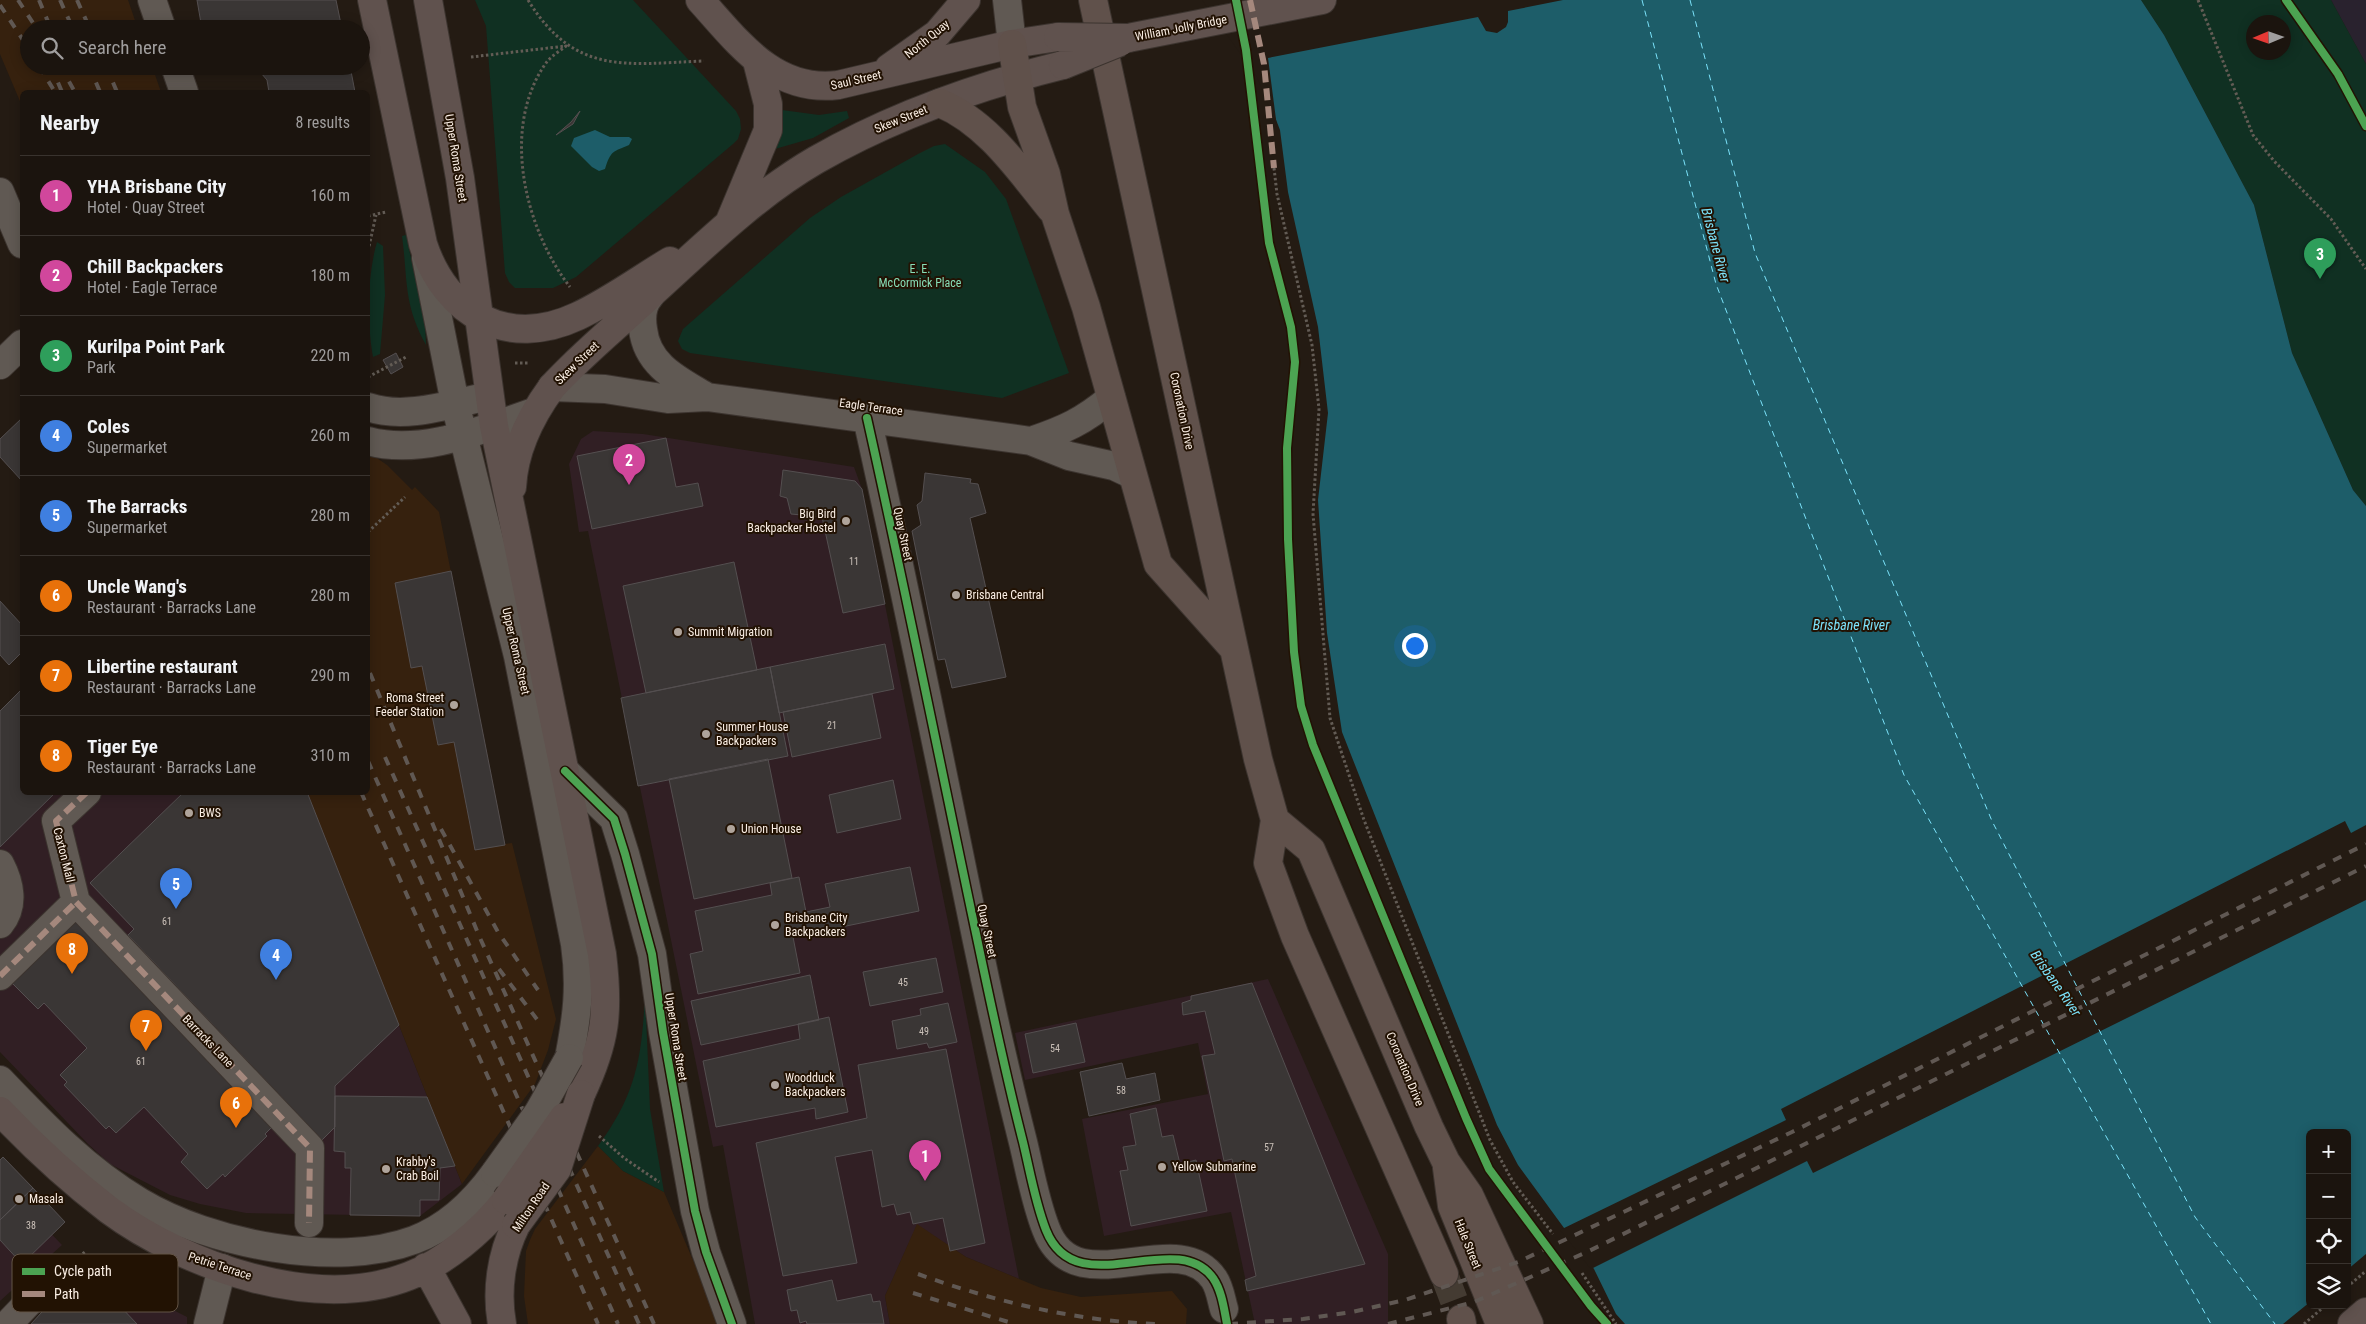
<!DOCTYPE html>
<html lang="en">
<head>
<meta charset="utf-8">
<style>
  :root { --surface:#1b140e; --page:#241d17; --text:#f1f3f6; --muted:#a09e9e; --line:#39332e; --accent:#1a73e8 }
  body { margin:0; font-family:"Roboto Condensed",sans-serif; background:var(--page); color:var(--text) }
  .controls { position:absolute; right:15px; bottom:15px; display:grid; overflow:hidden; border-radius:8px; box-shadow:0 2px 12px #0003 }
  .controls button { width:45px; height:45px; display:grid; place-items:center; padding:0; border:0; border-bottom:1px solid var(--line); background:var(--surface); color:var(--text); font:25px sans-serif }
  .compass { position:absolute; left:2246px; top:15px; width:45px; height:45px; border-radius:50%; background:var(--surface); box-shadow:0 2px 12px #0003; rotate:268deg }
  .you { position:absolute; left:1414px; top:645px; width:18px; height:18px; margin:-12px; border:4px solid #fff; border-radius:50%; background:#1a73e8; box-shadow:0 0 0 8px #1a73e833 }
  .badge { display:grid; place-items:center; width:32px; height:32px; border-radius:50%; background:var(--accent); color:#fff; font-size:16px; font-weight:700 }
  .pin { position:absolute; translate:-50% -41px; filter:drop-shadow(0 1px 2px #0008) }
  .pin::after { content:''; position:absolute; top:26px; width:18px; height:15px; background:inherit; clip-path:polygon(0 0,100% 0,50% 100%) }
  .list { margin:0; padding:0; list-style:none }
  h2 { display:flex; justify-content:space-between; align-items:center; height:65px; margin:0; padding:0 20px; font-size:21px }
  h2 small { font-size:16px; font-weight:400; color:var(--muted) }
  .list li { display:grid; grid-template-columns:32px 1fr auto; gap:15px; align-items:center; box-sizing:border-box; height:80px; padding:0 20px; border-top:1px solid var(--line) }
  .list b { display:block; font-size:19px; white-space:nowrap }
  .list p { margin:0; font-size:16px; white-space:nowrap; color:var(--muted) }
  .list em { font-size:16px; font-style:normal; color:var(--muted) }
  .icon { flex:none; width:28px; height:28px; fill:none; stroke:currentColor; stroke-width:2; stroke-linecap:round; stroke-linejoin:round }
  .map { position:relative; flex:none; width:2366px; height:1324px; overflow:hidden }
  .search { position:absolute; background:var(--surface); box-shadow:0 2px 12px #0003; left:20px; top:20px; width:350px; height:55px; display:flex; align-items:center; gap:12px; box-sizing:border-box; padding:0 18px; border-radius:28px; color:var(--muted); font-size:19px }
  .panel { position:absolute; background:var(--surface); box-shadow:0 2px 12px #0003; left:20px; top:90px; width:350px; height:705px; border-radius:8px }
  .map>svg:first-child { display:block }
</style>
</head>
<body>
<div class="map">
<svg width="2366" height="1324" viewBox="0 0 2366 1324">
  <rect width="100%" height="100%" fill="#241b13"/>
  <path fill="#311f24" d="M593,431L643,434L854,467L862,489L1019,1279L966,1257L917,1225L885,1296L890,1324H755L723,1145L713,1147L588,531L579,532L569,464L581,439Z
    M22,689V792L307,793L462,1184L420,1216L246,1213L200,1204L170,1195L110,1164L88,1144L0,1052V711Z
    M1268,979L1388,1254V1324H1255L1231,1212L1104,1236L1082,1119L1208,1094L1198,1043L1025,1080L1015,1033Z
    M0,1180L62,1245L0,1301Z
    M91,1268L187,1317V1324H40Z"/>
  <path fill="#29222e" d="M2331,0H2366V64Z"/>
  <path fill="#36210e" d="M0,0H128L138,29H29V66H152L161,92H22V106L0,54Z
    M368,452L387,465L412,490L415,487L439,512L505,844L512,843L556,1019L548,1050L535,1084L462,1184L307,793L368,792Z
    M598,1146L623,1171L664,1192L720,1324H528L524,1296L526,1251L530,1240L535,1229Z
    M917,1224L966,1257L1041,1288L1081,1297L1172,1291L1187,1309L1186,1324H890L885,1296Z"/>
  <path fill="#103022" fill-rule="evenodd" d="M475,0H633L736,111L740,119L741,129L738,139L733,144L576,277L553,288H515L509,282L505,273L486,26Z
    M2141,0H2331L2366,64V506L2353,490L2292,353L2254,205L2164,35ZM2254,22H2284V52H2254Z
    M782,110L819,115L847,111L849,118L813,138L775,149Z
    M945,144L985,172L1006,199L1069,373L1002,398L690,353L682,349L678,341L683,329L810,218L841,197L918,154L934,146Z
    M406,235L425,322L426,345C403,303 408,280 402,236Z
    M377,242L383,246L385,295L380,354L373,357C367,323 367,276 377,242Z
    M645,993L650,1109L664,1192L623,1171L598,1146C637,1093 642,1056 645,993Z"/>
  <path fill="#1d5d69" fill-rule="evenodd" d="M1205,0H2141L2164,35L2254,205L2292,353L2353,490L2366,506V1324H1625L1616,1314L1594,1269L1518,1165L1497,1125L1342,732L1327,633L1318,500L1328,413L1318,327L1288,192L1280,130L1259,76ZM2310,1133H2347V1305H2310Z
    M595,130L610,137H629L632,139L629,145C613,152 611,150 605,169L599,171L592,167L571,146L574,138Z"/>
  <path fill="#241b13" d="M1202,0H1563L1508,11V22L1506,27L1497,33L1486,31L1478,17L1268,58L1277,127L1257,77Z
    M2345,821L2351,833L2366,825V900L1813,1173L1807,1161L1591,1269L1560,1230L1786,1120L1781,1109Z
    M2366,1254V1324H2283L2310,1302V1305H2347V1270Z"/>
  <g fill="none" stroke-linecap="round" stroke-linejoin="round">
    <path stroke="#7ce3fb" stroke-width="1" stroke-dasharray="6 5" stroke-linecap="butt" d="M1642,0L1716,284L1904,775L2211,1324
      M1690,0L1755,253L1992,821L2195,1217L2275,1324"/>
  </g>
  <path fill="#3a3635" stroke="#544f50" d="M197,0H336L342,29H202Z
    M255,66H350L355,92H269L267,80Z
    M580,111L573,124L556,135L571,122Z
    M396,353L403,367L391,374L383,360Z
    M22,418V481L0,457V439Z
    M666,438L676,487L698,483L703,506L592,529L577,456Z
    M783,470L855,481L862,489L885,604L843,613L822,517L791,514L787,498L780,496Z
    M925,473L971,479L970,483L978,484L986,513L970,518L1006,677L952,688L945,659L938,660L912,531L921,525L917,505L922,501Z
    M734,562L757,670L646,693L623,586Z
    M451,571L505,845L475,850L454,742L438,745L422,666L411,668L395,583Z
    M0,601L22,625V652L9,665L0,655Z
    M885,644L894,689L779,713L770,667Z
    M770,667L788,756L638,786L621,698Z
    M22,689V792H56L0,847V711Z
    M872,694L881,738L792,757L783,712Z
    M768,759L792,878L694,899L669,779Z
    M893,780L901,819L837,833L829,795Z
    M184,792H307L399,1025L335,1086V1127L322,1140L128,935L134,929L90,883Z
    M910,867L919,911L793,937L800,973L698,994L690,954L703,951L695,911L772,895L770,883L799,877L806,912L830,907L825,884Z
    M75,921L272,1127L265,1134L267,1136L225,1177L223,1174L207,1189L181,1162L188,1154L144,1107L116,1133L109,1126L106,1129L64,1085L67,1082L60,1075L87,1048L44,1003L38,1009L11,982Z
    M936,958L943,992L870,1006L863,972Z
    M810,975L819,1020L701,1045L691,1001Z
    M1252,983L1365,1264L1247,1291L1245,1280L1256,1276L1232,1159L1224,1161L1202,1056L1215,1054L1205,1011L1183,1015L1182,1003L1191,1000V996Z
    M948,1003L957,1042L929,1048L927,1043L897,1049L892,1021L921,1015L920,1009Z
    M829,1017L848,1112L816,1119L815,1108L716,1127L703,1061L800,1039L798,1024Z
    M1076,1023L1085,1062L1033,1073L1025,1034Z
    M946,1049L985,1243L950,1251L943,1218L913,1224L910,1212L897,1215L894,1204L882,1207L872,1150L835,1157L857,1263L783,1276L756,1143L867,1118L858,1065Z
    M1122,1063L1126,1079L1155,1073L1160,1100L1089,1116L1080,1072Z
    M335,1096L427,1097L455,1166L440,1168L439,1200H420V1216L350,1215L351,1168H345V1152L334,1151Z
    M1156,1108L1162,1137L1173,1135L1180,1164L1196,1160L1207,1211L1131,1226L1120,1171L1128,1170L1123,1147L1136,1145L1130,1114Z
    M3,1157L33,1188L0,1220V1160Z
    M33,1188L65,1222L22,1264L0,1240V1220Z
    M83,1267L137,1324H31Z
    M832,1280L837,1301L871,1294L873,1302L880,1301L884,1324H807L806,1321L800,1323L797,1310L791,1311L787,1290Z"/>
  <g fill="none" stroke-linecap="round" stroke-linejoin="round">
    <path stroke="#443b32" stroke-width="28" stroke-dasharray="28 14" stroke-linecap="butt" d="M1444,1274L1461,1319"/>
    <g stroke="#3c342f" stroke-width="30">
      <path id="minor" d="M152,0L162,29
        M1007,0L1012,44
        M175,66L184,92
        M0,192L22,244
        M426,258L455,403L518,656L575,944C581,986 577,1017 569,1058
        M650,296C642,305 641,317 643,329C647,366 679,380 707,397
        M0,365L22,344
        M552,387L605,389L668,399L707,397L1031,441L1069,456L1114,466L1131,474
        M368,407C406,420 450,404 489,396
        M867,418C906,592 941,766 977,941C991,1008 1006,1075 1023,1142C1030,1171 1035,1201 1046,1229C1075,1307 1177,1224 1214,1279C1220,1288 1221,1299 1224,1309
        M368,441C422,456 483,429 534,412
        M1031,441C1064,430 1084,421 1111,398
        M565,771L614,819L625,854L652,954L663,1032L695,1211L706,1252L732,1324
        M87,792L56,821L76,902L310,1148L309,1223
        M0,864C10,883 15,906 0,924
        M0,976L76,902
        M0,1080C43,1125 86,1170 140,1202C210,1244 336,1269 414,1240C449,1227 474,1202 495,1173
        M8,1324L53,1277
        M208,1324L222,1268"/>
    </g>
    <g stroke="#3c342f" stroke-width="30">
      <path id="major" d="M372,0L423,244C446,315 508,349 578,316C610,301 640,279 670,261
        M428,0L460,178L494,426L602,954C609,1012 606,1041 581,1094
        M700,0C738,42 774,93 838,85L1012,44L1058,37
        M1128,38L1322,0
        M889,68L937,34L966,0
        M730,221L768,130V104L757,61
        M512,487C514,449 530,417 552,387C582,354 617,326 649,296C702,248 754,196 816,160C893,116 978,86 1063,65
        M0,1111C34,1147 70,1180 109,1210C185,1266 316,1313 409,1276C445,1262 482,1231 506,1200
        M426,1267L457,1324
        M502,1324C496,1291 501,1255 516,1225
        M2352,1324L2366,1312"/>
    </g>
    <g stroke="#3c342f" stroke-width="30">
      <path id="highway" d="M1093,0L1258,759L1275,820L1268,863L1295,936L1444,1274
        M1012,44L1022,107L1046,174L1055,214L1086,307L1158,564L1233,648
        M940,103C988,123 1019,170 1051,209
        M1275,820L1311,850L1429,1127L1446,1162L1469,1195L1529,1324
        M1447,1168L1452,1206L1500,1324
        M1461,1319L1462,1324"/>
    </g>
    <path stroke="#635c55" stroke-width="3" stroke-dasharray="2.5 2.5" stroke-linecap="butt" d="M528,0C575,76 625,64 704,61
      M2198,0L2253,135L2274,161L2331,219L2366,269
      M471,57L566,46C560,51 551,56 546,63C500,128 525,229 570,287
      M1274,168L1277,194L1312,345L1319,409L1313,514L1330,718L1364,820L1490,1140L1513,1182L1553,1234
      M368,216L386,212
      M368,251L376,215
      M515,363H529
      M368,377L406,357
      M368,532L405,497
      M599,1136L624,1158L659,1182
      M75,1260L86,1251
      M1582,1273L1616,1324
      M2347,1287L2366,1271
      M2304,1324L2326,1305"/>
    <use href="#minor" stroke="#605953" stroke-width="28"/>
    <use href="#major" stroke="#60524e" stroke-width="28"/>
    <use href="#highway" stroke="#60514b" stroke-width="28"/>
    <path stroke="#605853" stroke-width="4" stroke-dasharray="9 9" stroke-linecap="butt" d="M18,0L37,29
      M39,0L51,29
      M60,0L73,29
      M77,0L90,29
      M0,5L29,49
      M39,66L55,92
      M51,66L62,92
      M60,66L75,92
      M89,66L100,92
      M106,66L117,92
      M370,673L480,938L654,1324
      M385,757L639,1324
      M368,761L618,1324
      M361,792L598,1324
      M441,829L498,932L538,990
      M499,969L539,1022
      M918,1274C996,1302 1076,1321 1158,1324
      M913,1293L1015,1324
      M1229,1324L1303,1319L1352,1312L1405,1300L1518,1262L1792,1132L2366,844
      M1388,1324L1474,1302L1589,1251L2366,866"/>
    <g stroke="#3c342f" stroke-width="30" stroke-linecap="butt">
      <path id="minor-bridge" d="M495,1173L538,1113L569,1058"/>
    </g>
    <g stroke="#3c342f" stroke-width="30" stroke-linecap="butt">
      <path id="major-bridge" d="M1058,37L1128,38
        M1063,65L1120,42
        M506,1200L564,1117
        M516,1225L557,1169L581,1094"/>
    </g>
    <use href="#minor-bridge" stroke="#605953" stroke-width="28"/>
    <use href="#major-bridge" stroke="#60524e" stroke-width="28"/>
    <path stroke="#a5887d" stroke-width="6" stroke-dasharray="12 6" stroke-linecap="butt" d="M1250,0L1264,64L1274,168
      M87,792L56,821L76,902L310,1148L309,1223
      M0,976L76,902"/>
    <g stroke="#221203" stroke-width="11">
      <path id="cycleway" d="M1236,0L1246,50L1269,243L1291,327L1295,362L1287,448L1288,539L1294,652L1301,706L1313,745L1466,1118L1489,1169L1591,1306L1607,1324
        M2286,0L2338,74L2366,126
        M867,418C906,592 941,768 978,943C992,1010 1006,1076 1023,1142C1030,1171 1035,1202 1046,1230C1076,1306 1175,1226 1213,1278C1222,1291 1224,1309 1227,1324
        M565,771L614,819L625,854L652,954L663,1032L695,1211L706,1252L732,1324"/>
    </g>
    <use href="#cycleway" stroke="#4ca352" stroke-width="8"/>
  </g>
  <g fill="#afa49b" stroke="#221203" stroke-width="2">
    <circle cx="846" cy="521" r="5"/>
    <circle cx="956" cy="595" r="5"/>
    <circle cx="678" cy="632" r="5"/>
    <circle cx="454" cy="705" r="5"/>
    <circle cx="706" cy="734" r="5"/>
    <circle cx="189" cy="813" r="5"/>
    <circle cx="731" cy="829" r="5"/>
    <circle cx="775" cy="925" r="5"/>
    <circle cx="775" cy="1085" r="5"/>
    <circle cx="1162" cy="1167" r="5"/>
    <circle cx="386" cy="1169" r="5"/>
    <circle cx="19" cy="1199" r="5"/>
  </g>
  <g text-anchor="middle" stroke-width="4" stroke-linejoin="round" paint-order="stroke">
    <g font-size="10" fill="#cac0b8">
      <text x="854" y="565">11</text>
      <text x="832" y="729">21</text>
      <text x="167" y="925">61</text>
      <text x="903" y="986">45</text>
      <text x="924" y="1035">49</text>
      <text x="1055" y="1052">54</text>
      <text x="141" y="1065">61</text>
      <text x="1121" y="1094">58</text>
      <text x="1269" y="1151">57</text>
      <text x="31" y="1229">38</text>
    </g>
    <g font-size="12" fill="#faeee4" stroke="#221203">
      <text transform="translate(1181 28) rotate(-11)" y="4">William Jolly Bridge</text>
      <text transform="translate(927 39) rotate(-39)" y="4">North Quay</text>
      <text transform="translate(856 80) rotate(-13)" y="4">Saul Street</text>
      <text transform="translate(901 119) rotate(-22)" y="4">Skew Street</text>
      <text transform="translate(456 158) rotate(81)" y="4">Upper Roma Street</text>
      <text transform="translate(577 363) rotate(-44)" y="4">Skew Street</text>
      <text transform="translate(871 407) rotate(8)" y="4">Eagle Terrace</text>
      <text transform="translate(1182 411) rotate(78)" y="4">Coronation Drive</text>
      <text transform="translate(903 534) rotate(78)" y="4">Quay Street</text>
      <text transform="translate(516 651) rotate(77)" y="4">Upper Roma Street</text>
      <text transform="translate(64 855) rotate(76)" y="4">Caxton Mall</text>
      <text transform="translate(987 931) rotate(78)" y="4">Quay Street</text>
      <text transform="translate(676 1037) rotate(81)" y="4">Upper Roma Street</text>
      <text transform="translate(208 1041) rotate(46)" y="4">Barracks Lane</text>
      <text transform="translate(1405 1069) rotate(67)" y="4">Coronation Drive</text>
      <text transform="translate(531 1207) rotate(-56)" y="4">Milton Road</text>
      <text transform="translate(1468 1244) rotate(68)" y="4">Hale Street</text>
      <text transform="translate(220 1266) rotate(18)" y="4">Petrie Terrace</text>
    </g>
    <g font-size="12" fill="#87deb7" stroke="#221203">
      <text x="920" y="273">E. E.<tspan x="920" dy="14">McCormick Place</tspan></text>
    </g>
    <g font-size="12" fill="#faeee4" stroke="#221203" text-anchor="start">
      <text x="836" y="518" text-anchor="end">Big Bird<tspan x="836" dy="14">Backpacker Hostel</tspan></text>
      <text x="966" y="599">Brisbane Central</text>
      <text x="688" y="636">Summit Migration</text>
      <text x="444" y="702" text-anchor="end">Roma Street<tspan x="444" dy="14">Feeder Station</tspan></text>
      <text x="716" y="731">Summer House<tspan x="716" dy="14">Backpackers</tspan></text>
      <text x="199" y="817">BWS</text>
      <text x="741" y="833">Union House</text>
      <text x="785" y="922">Brisbane City<tspan x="785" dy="14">Backpackers</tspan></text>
      <text x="785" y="1082">Woodduck<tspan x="785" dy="14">Backpackers</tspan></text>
      <text x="396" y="1166">Krabby's<tspan x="396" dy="14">Crab Boil</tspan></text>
      <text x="1172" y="1171">Yellow Submarine</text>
      <text x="29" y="1203">Masala</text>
    </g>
    <g font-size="14" font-style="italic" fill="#7ce3fb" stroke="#221203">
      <text transform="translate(1716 245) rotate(75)" y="5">Brisbane River</text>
      <text x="1851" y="630">Brisbane River</text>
      <text transform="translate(2056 983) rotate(55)" y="5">Brisbane River</text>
    </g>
  </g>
  <rect x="12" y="1254" width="166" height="58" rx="8" fill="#221203" stroke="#635446" stroke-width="1"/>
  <rect x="22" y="1268" width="23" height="7" fill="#4ca352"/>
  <rect x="22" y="1291" width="23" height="6" fill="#a5887d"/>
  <g font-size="14" fill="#faeee4">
    <text x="54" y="1276">Cycle path</text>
    <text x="54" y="1299">Path</text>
  </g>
</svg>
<div class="controls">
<button>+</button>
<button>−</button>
<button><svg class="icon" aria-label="locate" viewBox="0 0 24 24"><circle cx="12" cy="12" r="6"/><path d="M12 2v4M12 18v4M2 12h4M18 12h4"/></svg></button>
<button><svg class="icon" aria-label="layers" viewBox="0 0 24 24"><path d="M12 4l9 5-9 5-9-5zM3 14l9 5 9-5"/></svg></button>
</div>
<svg class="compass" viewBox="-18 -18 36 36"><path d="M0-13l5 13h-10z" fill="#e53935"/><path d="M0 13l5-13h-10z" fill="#a09e9e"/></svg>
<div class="you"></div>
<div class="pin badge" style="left:925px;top:1181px;background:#d1479c">1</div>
<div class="pin badge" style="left:629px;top:485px;background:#d1479c">2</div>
<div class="pin badge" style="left:2320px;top:279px;background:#2e9e5b">3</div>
<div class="pin badge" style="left:276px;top:980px;background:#3f7fe0">4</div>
<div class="pin badge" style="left:176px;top:909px;background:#3f7fe0">5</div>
<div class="pin badge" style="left:236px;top:1128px;background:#e8710a">6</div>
<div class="pin badge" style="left:146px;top:1051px;background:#e8710a">7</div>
<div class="pin badge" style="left:72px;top:974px;background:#e8710a">8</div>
<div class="search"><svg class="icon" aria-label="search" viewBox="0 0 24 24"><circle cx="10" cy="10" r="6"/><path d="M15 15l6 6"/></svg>Search here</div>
<section class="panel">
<h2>Nearby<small>8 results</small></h2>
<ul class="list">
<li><span class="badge" style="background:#d1479c">1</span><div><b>YHA Brisbane City</b><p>Hotel · Quay Street</p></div><em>160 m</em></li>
<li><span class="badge" style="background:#d1479c">2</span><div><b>Chill Backpackers</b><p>Hotel · Eagle Terrace</p></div><em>180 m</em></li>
<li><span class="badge" style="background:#2e9e5b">3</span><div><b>Kurilpa Point Park</b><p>Park</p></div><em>220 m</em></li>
<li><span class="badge" style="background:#3f7fe0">4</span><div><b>Coles</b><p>Supermarket</p></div><em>260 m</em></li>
<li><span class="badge" style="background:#3f7fe0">5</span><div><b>The Barracks</b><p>Supermarket</p></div><em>280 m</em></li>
<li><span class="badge" style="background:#e8710a">6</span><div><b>Uncle Wang's</b><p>Restaurant · Barracks Lane</p></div><em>280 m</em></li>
<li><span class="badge" style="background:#e8710a">7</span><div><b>Libertine restaurant</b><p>Restaurant · Barracks Lane</p></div><em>290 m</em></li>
<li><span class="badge" style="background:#e8710a">8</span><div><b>Tiger Eye</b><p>Restaurant · Barracks Lane</p></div><em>310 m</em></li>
</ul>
</section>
</div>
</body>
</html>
